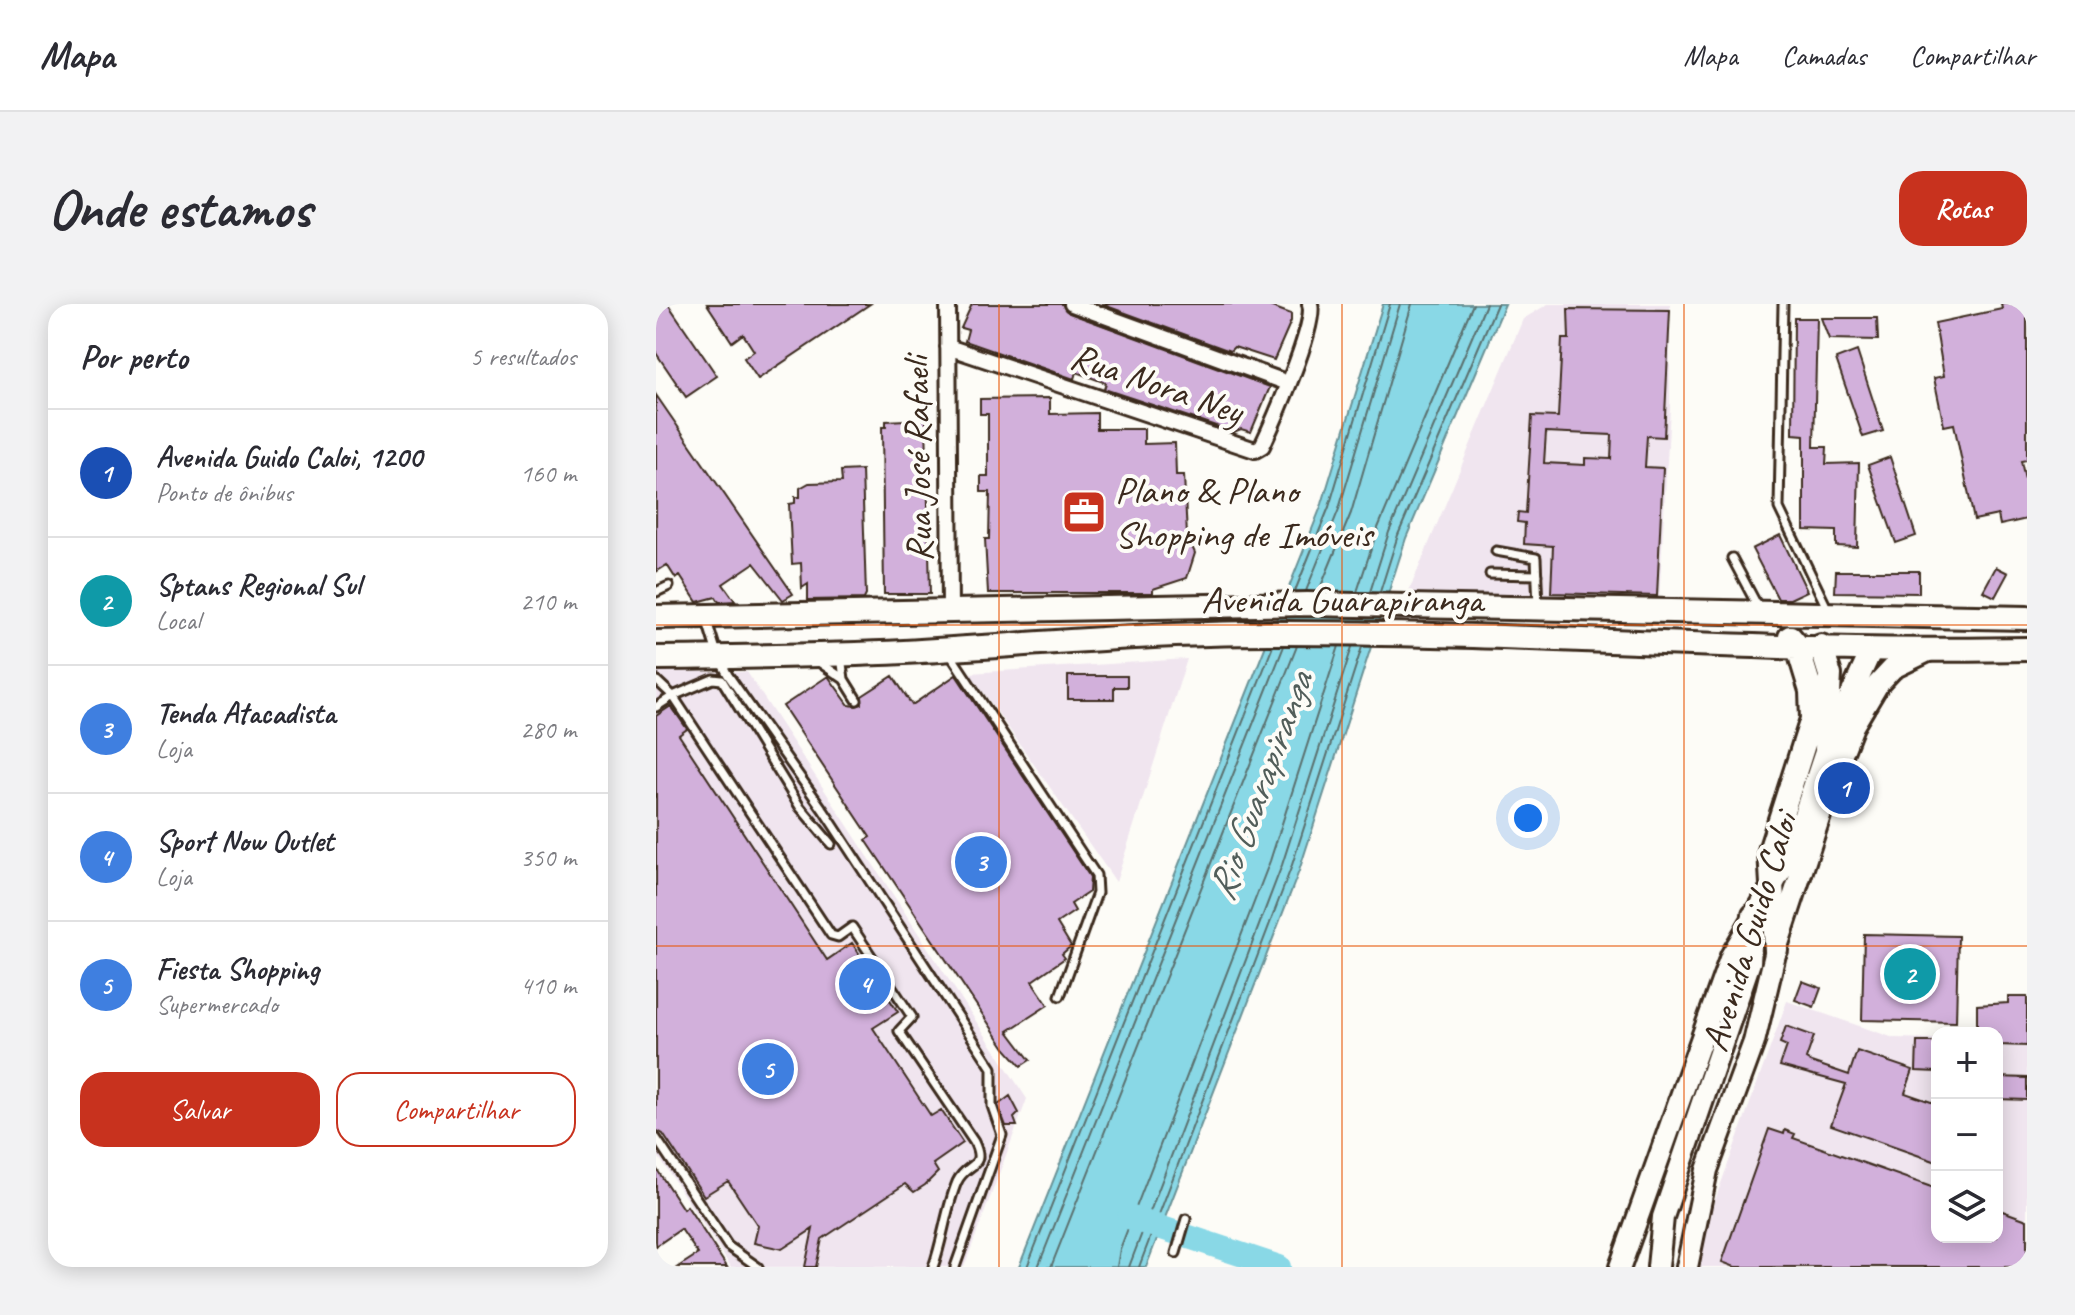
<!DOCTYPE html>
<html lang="pt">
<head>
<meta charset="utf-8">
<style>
  :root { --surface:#fff; --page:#f2f2f3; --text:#2b2b33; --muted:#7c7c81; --line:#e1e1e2; --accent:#c8321e }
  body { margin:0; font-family:Caveat,sans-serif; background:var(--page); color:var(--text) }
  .controls { position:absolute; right:24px; bottom:24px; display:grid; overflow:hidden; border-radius:16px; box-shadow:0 4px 20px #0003 }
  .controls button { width:72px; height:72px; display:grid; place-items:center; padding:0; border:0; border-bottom:2px solid var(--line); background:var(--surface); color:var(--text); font:40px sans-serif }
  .you { position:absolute; left:872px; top:514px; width:28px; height:28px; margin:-20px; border:6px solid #fff; border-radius:50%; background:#1a73e8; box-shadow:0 0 0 12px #1a73e833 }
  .badge { display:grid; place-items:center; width:52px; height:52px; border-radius:50%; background:var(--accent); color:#fff; font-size:26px; font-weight:700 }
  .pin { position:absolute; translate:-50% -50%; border:4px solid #fff; box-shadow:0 2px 8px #0006 }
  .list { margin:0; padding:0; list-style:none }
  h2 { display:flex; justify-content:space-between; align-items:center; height:104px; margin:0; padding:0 32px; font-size:34px }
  h2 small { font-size:26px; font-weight:400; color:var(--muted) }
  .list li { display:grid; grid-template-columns:52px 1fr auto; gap:24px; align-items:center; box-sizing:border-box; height:128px; padding:0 32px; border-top:2px solid var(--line) }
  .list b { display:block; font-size:30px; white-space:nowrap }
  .list p { margin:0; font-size:26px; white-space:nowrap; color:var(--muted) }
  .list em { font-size:26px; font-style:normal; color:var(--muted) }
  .actions { display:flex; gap:16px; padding:24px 32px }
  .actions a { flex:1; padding:18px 0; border:2px solid var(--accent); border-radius:24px; text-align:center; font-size:28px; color:var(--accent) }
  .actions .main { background:var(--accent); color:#fff }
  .icon { flex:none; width:44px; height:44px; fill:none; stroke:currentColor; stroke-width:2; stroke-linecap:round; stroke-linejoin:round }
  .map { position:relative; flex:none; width:1371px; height:963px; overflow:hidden; border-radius:24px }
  header { display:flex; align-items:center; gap:48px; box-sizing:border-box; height:112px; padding:0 40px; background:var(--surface); border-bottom:2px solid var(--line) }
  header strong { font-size:38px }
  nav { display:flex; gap:44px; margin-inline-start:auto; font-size:28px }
  .intro { display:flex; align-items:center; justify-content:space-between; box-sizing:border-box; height:192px; padding:0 48px }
  h1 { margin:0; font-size:56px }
  .button { padding:20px 36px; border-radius:24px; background:var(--accent); color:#fff; font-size:28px; font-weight:700 }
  main { display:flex; gap:48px; padding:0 48px }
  aside { flex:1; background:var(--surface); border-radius:24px; box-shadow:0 4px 20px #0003 }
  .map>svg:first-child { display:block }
</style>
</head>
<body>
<header>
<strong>Mapa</strong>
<nav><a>Mapa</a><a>Camadas</a><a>Compartilhar</a></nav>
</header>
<div class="intro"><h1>Onde estamos</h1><a class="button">Rotas</a></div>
<main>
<aside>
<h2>Por perto<small>5 resultados</small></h2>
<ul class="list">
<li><span class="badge" style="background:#1a4fb4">1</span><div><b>Avenida Guido Caloi, 1200</b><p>Ponto de ônibus</p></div><em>160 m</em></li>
<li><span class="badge" style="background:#0f9aa8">2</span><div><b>Sptans Regional Sul</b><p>Local</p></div><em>210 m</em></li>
<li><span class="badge" style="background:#3f7fe0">3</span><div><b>Tenda Atacadista</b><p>Loja</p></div><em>280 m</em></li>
<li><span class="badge" style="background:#3f7fe0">4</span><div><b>Sport Now Outlet</b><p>Loja</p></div><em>350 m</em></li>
<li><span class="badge" style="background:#3f7fe0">5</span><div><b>Fiesta Shopping</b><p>Supermercado</p></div><em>410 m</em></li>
</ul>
<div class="actions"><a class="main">Salvar</a><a>Compartilhar</a></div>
</aside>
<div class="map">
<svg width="1371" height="963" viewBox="0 0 1371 963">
  <rect width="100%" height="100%" fill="#fdfcf7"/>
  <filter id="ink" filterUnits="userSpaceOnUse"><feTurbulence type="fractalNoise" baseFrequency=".0125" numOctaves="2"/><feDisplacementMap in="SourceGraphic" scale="16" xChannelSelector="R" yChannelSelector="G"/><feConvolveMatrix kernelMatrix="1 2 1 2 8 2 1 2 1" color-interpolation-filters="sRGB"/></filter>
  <g filter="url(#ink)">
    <path fill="#f0e5ef" d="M892,0H1014V104L1003,299L763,293L753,287L867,15Z
      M531,355L460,578L314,369Z
      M0,367L91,368L371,795L308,963H75L0,849Z
      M1131,697L1238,734L1281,735V933H1341V741L1371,743V963H1042V943Z"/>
    <path fill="#89d8e6" stroke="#6a9296" stroke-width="2" d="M727,0H849L750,234L643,567L490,963H363L666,200Z"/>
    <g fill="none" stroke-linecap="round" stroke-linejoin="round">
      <path stroke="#5a706e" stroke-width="2" d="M639,287L673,203L734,0
        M650,287L683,205L744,0
        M663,287L695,209L756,0
        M701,288L722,224L817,0
        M714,288L733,228L830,0
        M724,288L742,231L841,0
        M371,963L617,342
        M382,963L628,342
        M395,963L641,342
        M461,963L464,945L614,557L683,342
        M473,963L626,561L696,343
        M483,963L635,564L706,343"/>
      <path stroke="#89d8e6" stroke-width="24" d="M473,913L623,963"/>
    </g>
    <path fill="#d2b0db" stroke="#3b2a1e" stroke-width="2" fill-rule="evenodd" d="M0,0H12L61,72L30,93L0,49Z
      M51,0H214L102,75L88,54L98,47L87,30L76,38Z
      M316,0H406L413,9L614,83L595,128L585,125L578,128L448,85L450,79L420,68L418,75L309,37L312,26L305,24Z
      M445,0H608L635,10V17L618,56L578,43L574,47Z
      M1345,0H1371V156L1365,157L1371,185V215L1344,221L1342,211L1318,216L1298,120L1288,122L1278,74L1288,72L1279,19L1346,5Z
      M912,5L1014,6L1008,133L991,132L989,163L1007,164L1001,292L895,289L897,242L868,240L869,219L861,218L862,208L870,209L876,112L902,113L906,35H913ZM890,128L956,131L955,155L929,154V161L888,159Z
      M1138,14H1161L1158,143H1171L1170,160L1203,159L1201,243L1180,242V227L1148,226V131L1137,130Z
      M1165,14H1221L1222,36L1173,35Z
      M1201,47L1227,127L1207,133L1180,55Z
      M0,91L137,290L127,296L98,259L67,280L79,297L63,298L60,293L41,298L24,272L20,275L11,261L0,268Z
      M394,94V110L441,109V125H488V140L519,139L520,171H528L531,232L539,249L531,274L497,285V289H332L329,235H333L334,188H325V172H332V110H324V95Z
      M270,115L274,290H228L226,123H230V117Z
      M1234,153L1260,232L1240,239L1212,161Z
      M206,166L210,291L208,295L152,296V280L146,284L145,259L136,260L133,200L139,199V193H144V184L153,179L186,178L185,167Z
      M1124,231L1151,287L1134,295H1122L1096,245Z
      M1340,263L1352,269L1339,293L1327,287Z
      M1180,267H1263V289L1179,288Z
      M300,371L434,573L433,588L415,600L419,607L401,619L415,642L406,650L409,654L376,677L392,701L352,727L374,756L365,762L349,744L210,536L214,533L127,402L172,372L193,401L200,402L206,400V392L237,372L256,401Z
      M412,372H471V383H458V395H412Z
      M15,402L31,425L23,431L171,656L196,639L242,708L217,724L275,812L285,806L307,839L277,860L282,868L269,881L258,888L249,880L166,935L160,963H149L157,925L126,945L98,939L102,922L72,877L48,892L7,830L0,826V412Z
      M1208,630L1302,632L1300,718L1206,716Z
      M1146,677L1165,684L1158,703L1139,696Z
      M1352,693H1371V742L1342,741L1341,729H1321V701L1352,699Z
      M1130,722L1158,732L1150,755L1155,758L1193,771L1201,747L1257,766L1249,789L1281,800V858L1175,821L1190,780L1124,762L1131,742L1124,739Z
      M1261,738H1281V768L1260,767Z
      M1341,773L1371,774V796L1341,795Z
      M354,792L363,809L358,814L361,822H350L342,801Z
      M1113,825L1128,830L1129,826L1139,830L1137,834L1281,885V933H1341V905L1371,916V963H1079L1066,958Z
      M0,864L27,905L31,902L71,963H22L42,950L25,925L0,942Z"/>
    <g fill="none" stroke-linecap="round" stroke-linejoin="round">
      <g stroke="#3b2a1e" stroke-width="13">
        <path id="service" d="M1127,0L1123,204L1172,306
          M840,247L880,254L882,303
          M1076,254L1103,305
          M834,270L881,271
          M0,288L13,282
          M51,317L62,353L72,371L168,507L336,764V802L346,831L299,963
          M294,350L440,571L441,589L404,692
          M185,352L188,375L201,396
          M160,356L188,375
          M0,376L17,392L57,375L66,376L144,503L175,540
          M0,403L17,392L175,631L182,633L196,623L256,713L243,727L318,838C331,865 310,858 301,878C290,904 287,936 277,963
          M0,834L72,942L102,963
          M520,949L530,915"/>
      </g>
      <g stroke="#3b2a1e" stroke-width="20">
        <path id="minor" d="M292,0L294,309
          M416,0L632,79
          M292,43L599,146L606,142C617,119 661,19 654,0"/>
      </g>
      <g stroke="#3b2a1e" stroke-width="26">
        <path id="secondary" d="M964,963L1075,652L1135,550L1170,445L1216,345
          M1002,963L1007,913L1094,658L1097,611
          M1031,963L1051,866L1098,738L1120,646L1175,478L1197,422L1222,380L1237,364L1274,346"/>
      </g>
      <g stroke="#3b2a1e" stroke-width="28">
        <path id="primary" d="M0,313L651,300L1371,314
          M1165,342L1174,371L1170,445
          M0,354C83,353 166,352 248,348C370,341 491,329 613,329C866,328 1118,350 1371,345
          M1120,646L1114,547L1156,415L1155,387L1141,341L1134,333"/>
      </g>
      <use href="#service" stroke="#fdfcf7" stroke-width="7"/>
      <use href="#minor" stroke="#fdfcf7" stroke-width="14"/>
      <use href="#secondary" stroke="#fdfcf7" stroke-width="20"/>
      <use href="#primary" stroke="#fdfcf7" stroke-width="22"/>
    </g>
  </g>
  <path fill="none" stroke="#e8590c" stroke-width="2" stroke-opacity="0.55" d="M343,0V963M686,0V963M1028,0V963M0,321H1371M0,642H1371"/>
  <defs>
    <g id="office-square" transform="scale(2.3)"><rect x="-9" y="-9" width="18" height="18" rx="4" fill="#c8321e" stroke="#fdfcf7"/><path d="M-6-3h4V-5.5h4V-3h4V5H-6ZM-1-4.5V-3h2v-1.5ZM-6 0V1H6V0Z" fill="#fff"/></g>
  </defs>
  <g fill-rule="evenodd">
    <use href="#office-square" x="428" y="208"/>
  </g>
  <g text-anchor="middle" stroke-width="8" stroke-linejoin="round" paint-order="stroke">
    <g font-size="38" fill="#3b2a1e" stroke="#fdfcf7">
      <text transform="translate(501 79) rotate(19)" y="13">Rua Nora Ney</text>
      <text transform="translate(261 155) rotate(-91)" y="13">Rua José Rafaeli</text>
      <text x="686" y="308">Avenida Guarapiranga</text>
      <text transform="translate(1093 628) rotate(-73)" y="13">Avenida Guido Caloi</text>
    </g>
    <g font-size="38" fill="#3b2a1e" stroke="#fdfcf7" text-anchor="start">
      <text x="459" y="199">Plano &amp; Plano<tspan x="459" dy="44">Shopping de Imóveis</tspan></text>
    </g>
    <g font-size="40" font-style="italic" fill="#525e5a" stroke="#fdfcf7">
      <text transform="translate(603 482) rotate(-70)" y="14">Rio Guarapiranga</text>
    </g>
  </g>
</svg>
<div class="controls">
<button>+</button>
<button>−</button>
<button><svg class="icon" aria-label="layers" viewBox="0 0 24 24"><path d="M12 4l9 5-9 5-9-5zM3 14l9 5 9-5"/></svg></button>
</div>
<div class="you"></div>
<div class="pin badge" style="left:1188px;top:484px;background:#1a4fb4">1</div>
<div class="pin badge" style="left:1254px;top:670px;background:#0f9aa8">2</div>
<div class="pin badge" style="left:325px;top:558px;background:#3f7fe0">3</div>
<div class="pin badge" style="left:209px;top:680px;background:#3f7fe0">4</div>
<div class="pin badge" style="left:112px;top:765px;background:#3f7fe0">5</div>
</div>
</main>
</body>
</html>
